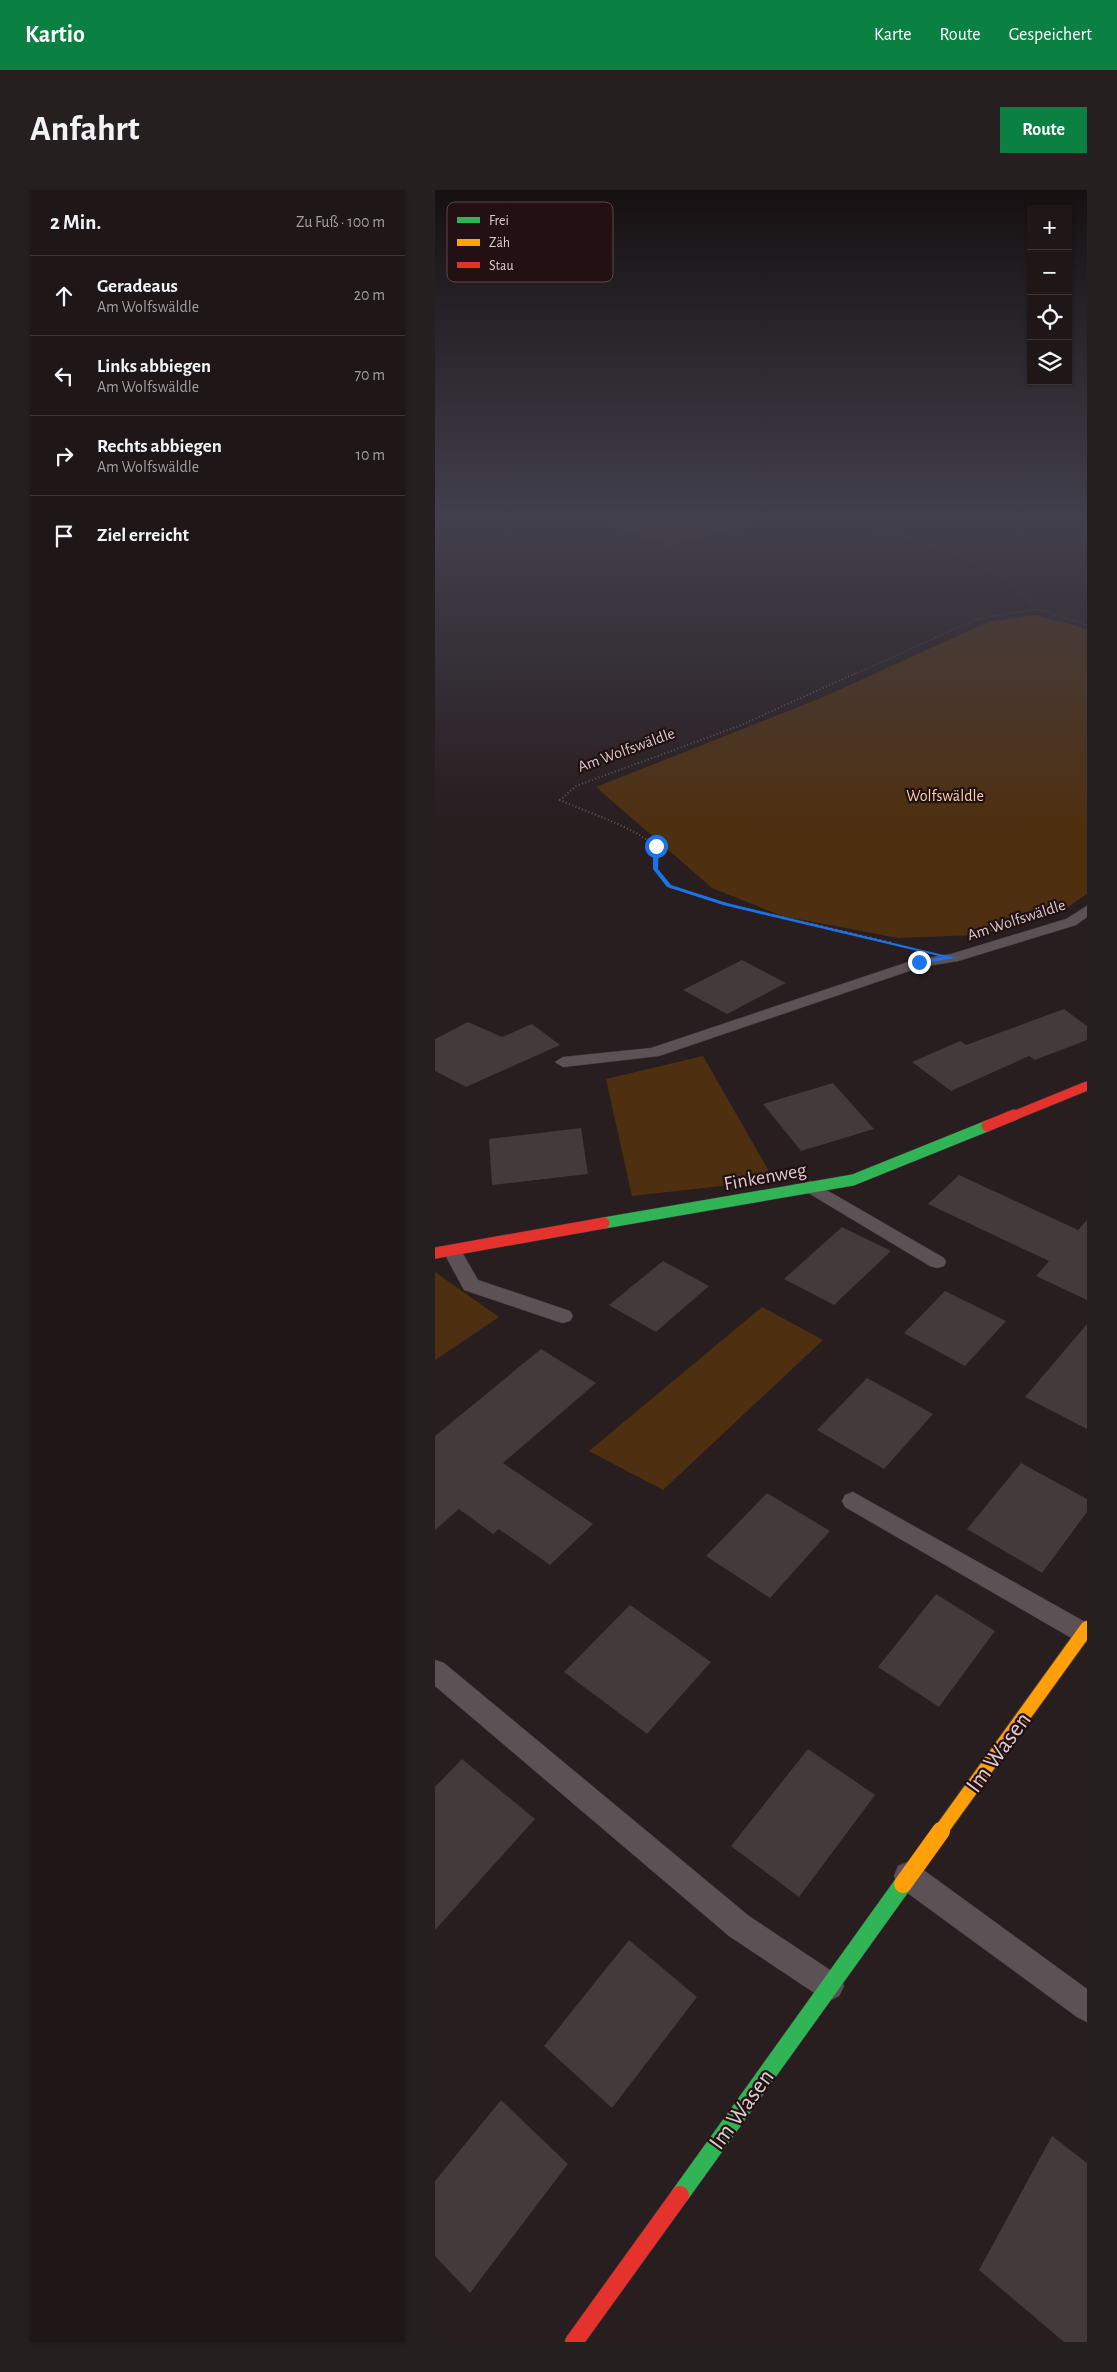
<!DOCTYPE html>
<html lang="de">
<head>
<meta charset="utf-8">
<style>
  :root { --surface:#1e1617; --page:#261f20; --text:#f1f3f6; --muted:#a19fa1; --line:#3c3536; --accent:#0b8043 }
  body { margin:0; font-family:"Alegreya Sans",sans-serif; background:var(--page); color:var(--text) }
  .controls { position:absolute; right:15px; top:15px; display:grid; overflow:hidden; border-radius:0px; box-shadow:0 1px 4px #0004 }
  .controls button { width:45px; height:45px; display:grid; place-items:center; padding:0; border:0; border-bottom:1px solid var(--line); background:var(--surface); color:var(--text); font:25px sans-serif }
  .stop { position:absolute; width:15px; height:15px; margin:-11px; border:4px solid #1a73e8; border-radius:50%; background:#fff }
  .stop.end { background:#1a73e8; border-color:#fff; box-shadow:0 1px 5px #0008 }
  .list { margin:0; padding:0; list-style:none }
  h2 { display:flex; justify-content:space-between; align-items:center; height:65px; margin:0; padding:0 20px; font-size:21px }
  h2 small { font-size:16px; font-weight:400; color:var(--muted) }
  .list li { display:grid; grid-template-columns:32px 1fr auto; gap:15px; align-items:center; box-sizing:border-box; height:80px; padding:0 20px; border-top:1px solid var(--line) }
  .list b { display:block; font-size:19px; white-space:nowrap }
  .list p { margin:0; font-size:16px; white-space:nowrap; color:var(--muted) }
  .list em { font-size:16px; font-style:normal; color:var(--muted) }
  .icon { flex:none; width:28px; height:28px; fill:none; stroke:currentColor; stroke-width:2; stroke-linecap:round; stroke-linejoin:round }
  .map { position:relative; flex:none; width:652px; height:2152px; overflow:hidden; border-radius:0px }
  header { display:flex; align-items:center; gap:30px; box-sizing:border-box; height:70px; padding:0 25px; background:var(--accent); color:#fff }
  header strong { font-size:24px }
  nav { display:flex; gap:28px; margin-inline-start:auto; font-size:18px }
  .intro { display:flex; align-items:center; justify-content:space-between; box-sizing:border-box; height:120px; padding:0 30px }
  h1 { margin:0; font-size:35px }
  .button { padding:12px 22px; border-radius:0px; background:var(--accent); color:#fff; font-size:18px; font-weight:700 }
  main { display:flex; gap:30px; padding:0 30px }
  aside { flex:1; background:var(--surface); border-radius:0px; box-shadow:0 1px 4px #0004 }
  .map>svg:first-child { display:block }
</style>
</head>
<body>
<header>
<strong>Kartio</strong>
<nav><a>Karte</a><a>Route</a><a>Gespeichert</a></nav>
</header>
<div class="intro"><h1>Anfahrt</h1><a class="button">Route</a></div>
<main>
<aside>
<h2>2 Min.<small>Zu Fuß · 100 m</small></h2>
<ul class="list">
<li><svg class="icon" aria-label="ahead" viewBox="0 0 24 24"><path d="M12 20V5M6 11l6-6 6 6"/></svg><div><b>Geradeaus</b><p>Am Wolfswäldle</p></div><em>20 m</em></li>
<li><svg class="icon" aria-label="left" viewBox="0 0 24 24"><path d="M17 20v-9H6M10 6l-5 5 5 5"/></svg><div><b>Links abbiegen</b><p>Am Wolfswäldle</p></div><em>70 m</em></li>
<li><svg class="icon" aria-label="right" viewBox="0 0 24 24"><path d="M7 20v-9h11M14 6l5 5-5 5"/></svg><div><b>Rechts abbiegen</b><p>Am Wolfswäldle</p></div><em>10 m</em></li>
<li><svg class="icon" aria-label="arrive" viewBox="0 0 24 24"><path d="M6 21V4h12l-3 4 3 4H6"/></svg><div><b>Ziel erreicht</b></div></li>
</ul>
</aside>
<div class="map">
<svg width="652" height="2152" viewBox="0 0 652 2152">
  <rect width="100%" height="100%" fill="#281d1f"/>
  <path fill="#4e3011" d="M167,331H330L235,355Z
    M600,425L652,439V704L626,722L542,745L463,748L347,726L277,698L161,597L386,508L553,432Z
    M268,866L339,990L197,1006L171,889Z
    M0,1082L64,1127L0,1170Z
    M327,1117L388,1150L228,1300L154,1261Z"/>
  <path fill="#443a3a" d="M307,770L351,793L292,824L248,800Z
    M629,819L652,836V850L600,870L594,866L516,901L477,872L525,851L531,855Z
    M33,832L67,847L97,834L125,855L31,897L0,881V849Z
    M398,893L439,939L366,961L328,914Z
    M146,938L153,984L57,995L54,949Z
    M524,985L643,1040L652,1030V1110L601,1086L614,1071L493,1014Z
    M407,1037L456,1061L399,1115L349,1089Z
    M228,1071L274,1096L221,1142L174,1115Z
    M510,1101L571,1131L530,1176L469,1143Z
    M652,1134V1239L590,1207Z
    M106,1159L161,1193L68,1273L158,1334L115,1375L64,1339L58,1344L24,1319L0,1340V1246Z
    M432,1188L498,1224L449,1279L382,1240Z
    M586,1273L652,1309V1322L607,1383L532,1339Z
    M332,1303L395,1341L335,1408L271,1366Z
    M501,1404L560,1441L504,1517L443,1477Z
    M195,1415L276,1472L212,1544L129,1482Z
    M373,1559L440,1605L364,1707L296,1656Z
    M27,1569L100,1629L0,1740V1597Z
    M194,1750L262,1807L177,1918L109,1856Z
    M66,1910L133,1974L35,2103L0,2066V1991Z
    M617,1946L652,1973V2152H629L544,2080Z"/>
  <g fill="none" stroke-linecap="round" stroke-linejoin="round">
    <g stroke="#443a3c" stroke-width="1">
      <path id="lane" d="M652,716V727L641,735L523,771L486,777L224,866L128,877L120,872L128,867L216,858L479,770L516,764L631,729Z
        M376,991L509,1068L511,1072L509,1076L502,1078L495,1076L370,1001L367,997L370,993Z
        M17,1055L24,1057L43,1090L135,1121L138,1126L135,1131L128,1133L121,1131L29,1100L8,1061L10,1057Z
        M418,1302L652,1433V1452L648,1453L640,1450L410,1317L407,1311L410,1305Z
        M0,1470L9,1473L314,1726L404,1786L409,1796L404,1806L394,1811L384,1806L294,1746L0,1496Z
        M473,1672L483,1676L652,1799V1832L642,1827L463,1696L459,1686L463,1676Z"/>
    </g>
    <g stroke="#443a3c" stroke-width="12">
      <path id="fast-far1" d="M169,1033L418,990L552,936"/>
    </g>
    <g stroke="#443a3c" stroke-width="19">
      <path id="fast" d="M245,2005L468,1694"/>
    </g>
    <g stroke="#443a3c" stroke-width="16">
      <path id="slow-far1" d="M505,1642L652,1438"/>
    </g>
    <g stroke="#443a3c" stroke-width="19">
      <path id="slow" d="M468,1694L506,1641"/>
    </g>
    <g stroke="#443a3c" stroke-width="10">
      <path id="jam-far2" d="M576,927L652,896"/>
    </g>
    <g stroke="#443a3c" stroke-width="12">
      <path id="jam-far1" d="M552,936L579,925
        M0,1063L169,1033"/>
    </g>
    <g stroke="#443a3c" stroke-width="19">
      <path id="jam" d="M139,2152L245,2005"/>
    </g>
    <path stroke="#60585b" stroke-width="1" stroke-dasharray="1 2" stroke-linecap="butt" d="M423,331L526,365L572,388L602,419L652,435
      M418,485L542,429L602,419"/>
    <path stroke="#60585b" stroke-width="2" stroke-dasharray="1 2.5" stroke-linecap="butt" d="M220,679L221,656C192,634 158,625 125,610L141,596L304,536L421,483"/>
    <path stroke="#60585b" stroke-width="2.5" stroke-dasharray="2 3" stroke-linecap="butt" d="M220,678L234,696L290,714L457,753"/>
    <use href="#lane" fill="#5c5256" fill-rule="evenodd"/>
    <use href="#fast-far1" stroke="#30b455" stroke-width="11"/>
    <use href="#fast" stroke="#30b455" stroke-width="18"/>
    <use href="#slow-far1" stroke="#ff9f0a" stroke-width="14"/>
    <use href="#slow" stroke="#ff9f0a" stroke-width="18"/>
    <use href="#jam-far2" stroke="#e5322d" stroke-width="9"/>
    <use href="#jam-far1" stroke="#e5322d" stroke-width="11"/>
    <use href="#jam" stroke="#e5322d" stroke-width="18"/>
  </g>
  <linearGradient id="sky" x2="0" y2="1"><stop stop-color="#161011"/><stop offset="0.52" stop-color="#42404d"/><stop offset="1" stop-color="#42404d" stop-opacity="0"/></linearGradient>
  <rect width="652" height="633" fill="url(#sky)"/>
  <path fill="#1a73e8" d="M221,654L224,656L223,679L236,695L292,713L521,768L484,774L482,771L508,767L288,715L232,697L218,679V656Z"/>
  <g text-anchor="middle" stroke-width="4.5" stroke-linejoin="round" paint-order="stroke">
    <g font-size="16" fill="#dbcdcf" stroke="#221013">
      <text transform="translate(191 559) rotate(-20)" y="6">Am Wolfswäldle</text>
      <text transform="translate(581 729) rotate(-18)" y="6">Am Wolfswäldle</text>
    </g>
    <g font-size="16" fill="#fdd2ac" stroke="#221013">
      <text x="510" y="611">Wolfswäldle</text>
    </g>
    <g font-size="20" fill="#dbcdcf" stroke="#221013">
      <text transform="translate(330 986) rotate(-10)" y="7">Finkenweg</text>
    </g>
    <g font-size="24" fill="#dbcdcf" stroke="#221013">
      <text transform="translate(563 1562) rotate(-54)" y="8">Im Wasen</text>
      <text transform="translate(306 1919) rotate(-54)" y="8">Im Wasen</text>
    </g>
  </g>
  <rect x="12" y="12" width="166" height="80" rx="8" fill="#221013" stroke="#5a494b" stroke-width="1"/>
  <rect x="22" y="27" width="23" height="6" fill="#30b455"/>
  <rect x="22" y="49" width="23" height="7" fill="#ff9f0a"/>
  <rect x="22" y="72" width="23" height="6" fill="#e5322d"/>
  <g font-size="14" fill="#dbcdcf">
    <text x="54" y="35">Frei</text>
    <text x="54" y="57">Zäh</text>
    <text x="54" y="80">Stau</text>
  </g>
</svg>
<div class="controls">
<button>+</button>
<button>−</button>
<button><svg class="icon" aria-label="locate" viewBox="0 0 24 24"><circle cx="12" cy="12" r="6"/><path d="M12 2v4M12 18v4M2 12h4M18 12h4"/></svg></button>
<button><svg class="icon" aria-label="layers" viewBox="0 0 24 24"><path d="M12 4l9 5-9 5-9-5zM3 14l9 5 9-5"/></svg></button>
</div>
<div class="stop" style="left:221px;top:656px"></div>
<div class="stop end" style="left:484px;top:772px"></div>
</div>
</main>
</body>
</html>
